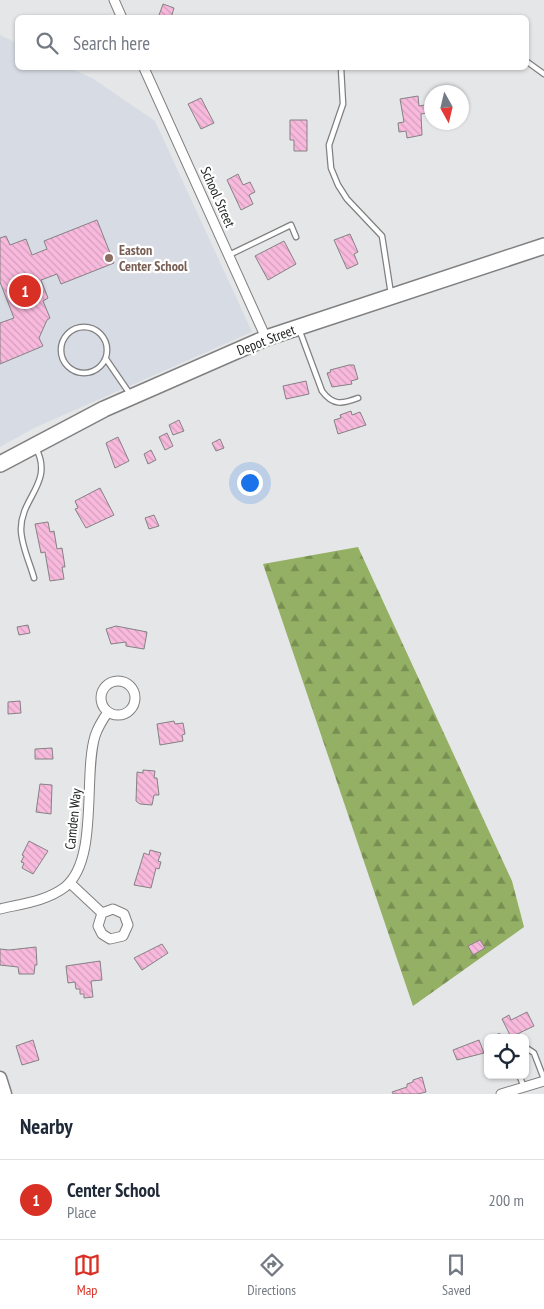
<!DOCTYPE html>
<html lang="en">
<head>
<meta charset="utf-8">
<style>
  :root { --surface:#fff; --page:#f6f6f7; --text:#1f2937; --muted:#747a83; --line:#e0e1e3; --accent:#d93025 }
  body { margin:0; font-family:"PT Sans Narrow",sans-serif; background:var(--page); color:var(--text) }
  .controls { position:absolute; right:15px; bottom:15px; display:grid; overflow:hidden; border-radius:8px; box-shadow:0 1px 4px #0004 }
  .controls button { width:45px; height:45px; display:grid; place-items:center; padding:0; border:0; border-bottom:1px solid var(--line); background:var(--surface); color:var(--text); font:25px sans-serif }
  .compass { position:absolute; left:424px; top:85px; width:45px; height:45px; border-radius:50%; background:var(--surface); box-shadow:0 1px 4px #0004; rotate:172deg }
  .you { position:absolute; left:249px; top:482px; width:18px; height:18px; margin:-12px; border:4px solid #fff; border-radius:50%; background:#1a73e8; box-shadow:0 0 0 8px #1a73e833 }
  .badge { display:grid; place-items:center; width:32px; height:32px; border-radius:50%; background:var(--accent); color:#fff; font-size:16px; font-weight:700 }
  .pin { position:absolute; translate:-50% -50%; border:2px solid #fff; box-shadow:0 1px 5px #0006 }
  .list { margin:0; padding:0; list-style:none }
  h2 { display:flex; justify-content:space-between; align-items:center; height:65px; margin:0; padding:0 20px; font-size:21px }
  h2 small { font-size:16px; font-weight:400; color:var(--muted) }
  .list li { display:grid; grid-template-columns:32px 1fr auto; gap:15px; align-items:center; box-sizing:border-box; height:80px; padding:0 20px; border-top:1px solid var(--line) }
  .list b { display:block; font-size:19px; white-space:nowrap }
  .list p { margin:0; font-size:16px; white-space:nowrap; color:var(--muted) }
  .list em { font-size:16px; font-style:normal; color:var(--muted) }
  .icon { flex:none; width:28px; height:28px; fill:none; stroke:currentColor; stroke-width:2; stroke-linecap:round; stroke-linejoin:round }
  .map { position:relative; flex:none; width:544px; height:1094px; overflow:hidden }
  .search { position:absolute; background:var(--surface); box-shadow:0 1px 4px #0004; left:15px; right:15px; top:15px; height:55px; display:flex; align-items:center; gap:12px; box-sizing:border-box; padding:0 18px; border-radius:8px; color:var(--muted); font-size:19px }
  .sheet { height:145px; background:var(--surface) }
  nav { display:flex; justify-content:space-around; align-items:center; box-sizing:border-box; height:70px; border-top:1px solid var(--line); background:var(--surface); font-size:14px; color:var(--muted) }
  nav a { display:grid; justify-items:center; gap:2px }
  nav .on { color:var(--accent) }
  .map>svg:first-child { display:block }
</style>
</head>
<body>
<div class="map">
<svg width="544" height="1094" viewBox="0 0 544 1094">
  <defs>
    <pattern id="forest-firs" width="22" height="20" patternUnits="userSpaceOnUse" patternTransform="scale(1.25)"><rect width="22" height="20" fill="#94b064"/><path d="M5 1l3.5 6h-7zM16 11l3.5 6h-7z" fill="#788f52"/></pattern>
    <pattern id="building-back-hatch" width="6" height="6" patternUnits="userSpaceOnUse" patternTransform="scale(1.25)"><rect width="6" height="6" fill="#f8b9dd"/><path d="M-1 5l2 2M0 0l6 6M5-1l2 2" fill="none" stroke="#d49fbd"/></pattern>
  </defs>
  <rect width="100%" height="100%" fill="#e5e6e7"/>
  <path fill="#d7dbe3" d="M0,35L17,43L18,68H70L92,78L155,121L252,332L34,428L0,447Z"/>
  <path fill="url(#forest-firs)" d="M358,547L512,881L524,927L413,1006L263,564Z"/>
  <path fill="url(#building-back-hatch)" stroke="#848283" d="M163,4L174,8L171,18H158Z
    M418,96L419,106L425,105L427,113L421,114L422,135L407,138L406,131L399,132L398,123L404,122L400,99Z
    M201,98L214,123L201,129L188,104Z
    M290,120H307V151H294V140H290Z
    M238,174L243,185L250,182L255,192L249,195L253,204L241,210L227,180Z
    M97,220L114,263L61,284L57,274L41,280L48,298L43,301L50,318L47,320L39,338L43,346L0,364V323L14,318L0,282V238L6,236L10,245L26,239L32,255L47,249L44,241Z
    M350,234L358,252L354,254L358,264L347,269L334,240Z
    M284,241L296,264L268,280L255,256Z
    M349,365H354L358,379L351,381L352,384L332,387L327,373L331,372L330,370Z
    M306,381L309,394L286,399L283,386Z
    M351,411L352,415L360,412L366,425L338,434L334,420L341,418L340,415Z
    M179,420L184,431L173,435L169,425Z
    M167,433L173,446L165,450L159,437Z
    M118,437L129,461L115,468L106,443Z
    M220,439L224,448L216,451L212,443Z
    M151,450L156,460L148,464L144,454Z
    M100,488L114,515L86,528L75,509L78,508L75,501Z
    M154,515L159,526L149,529L145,518Z
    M48,522L50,532L54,531L57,549L62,548L65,567H62L64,579L50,581L45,552L41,553L35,524Z
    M28,625L30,633L19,635L17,627Z
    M116,626L147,632L144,649L126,646V642L111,644L106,629Z
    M20,701L21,713L8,714V702Z
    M174,721L175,724L183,723L185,734L182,735L183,741L160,745L157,724Z
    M52,748L53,759H35V749Z
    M143,770L155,771L154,778H157L159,795H154L152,805L140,804L136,801L137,772L143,773Z
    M40,784L52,785L51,814L36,812Z
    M29,841L48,851L33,874L22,868L24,863L21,862L24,856L22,855Z
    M150,850L161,853L158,861L161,862L159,869L156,868L151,888L134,885L144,853L149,855Z
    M480,940L485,948L473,955L468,946Z
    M162,944L168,953L142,970L134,958Z
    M36,947L37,965H35L34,974H19L18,967L0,965V949L9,950Z
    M100,961L102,980L91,981L93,997L84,998V994H80V989H76L75,982L68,983L66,966Z
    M527,1012L534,1026L511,1037L502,1019L509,1015L511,1020Z
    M33,1040L39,1060L22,1065L16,1046Z
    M479,1040L484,1053L457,1060L453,1050Z
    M422,1077L426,1092L418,1094H393L392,1092L407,1087V1084L413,1082V1080Z"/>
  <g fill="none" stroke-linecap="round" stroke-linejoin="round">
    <g stroke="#808081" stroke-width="7">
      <path id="service" d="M526,61L544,74
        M341,68L343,104L329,145L331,168L338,185L347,199L382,236L391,294
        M229,255L291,225L296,237
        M61 350a23 23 0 1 1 46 0a23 23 0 1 1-46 0Z
        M299,329L322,391C333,406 342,404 358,398
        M106,359L130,394
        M34,578C30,563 21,545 21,529C21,497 54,483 36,448
        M499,1037L500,1038
        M525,1047L534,1053L544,1079
        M519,1075L524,1087"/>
    </g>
    <g stroke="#808081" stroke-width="11">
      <path id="minor" d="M114,0L122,18
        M144,68L266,338
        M101 698a17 17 0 1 1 34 0a17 17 0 1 1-34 0Z
        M70,883L102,913L98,926L102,934L110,939L123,936L128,925L124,914L113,909L102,913
        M0,909C21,904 47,901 65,887C99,860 83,775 95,736C98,727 103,719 108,712
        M501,1094L544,1081"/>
    </g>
    <g stroke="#808081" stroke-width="15">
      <path id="secondary" d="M0,1078L5,1094"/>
    </g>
    <g stroke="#808081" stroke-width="18">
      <path id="trunk" d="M0,464L104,409L266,338L544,246"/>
    </g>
    <use href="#service" stroke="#fff" stroke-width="4.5"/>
    <use href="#minor" stroke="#fff" stroke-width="9"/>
    <use href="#secondary" stroke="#fff" stroke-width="12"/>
    <use href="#trunk" stroke="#fff" stroke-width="15"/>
  </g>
  <circle fill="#8d6e63" stroke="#fff" stroke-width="2" cx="109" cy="258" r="5"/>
  <g text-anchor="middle" stroke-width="4.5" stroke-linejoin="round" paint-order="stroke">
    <g font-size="14" fill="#212222" stroke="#fff">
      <text transform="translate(218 197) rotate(66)" y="5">School Street</text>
      <text transform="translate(266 340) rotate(-21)" y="5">Depot Street</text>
      <text transform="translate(73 819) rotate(-84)" y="5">Camden Way</text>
    </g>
    <g font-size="14" font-weight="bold" fill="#785e54" stroke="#fff" text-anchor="start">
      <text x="119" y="255">Easton<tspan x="119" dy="16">Center School</tspan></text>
    </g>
  </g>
</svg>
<div class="controls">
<button><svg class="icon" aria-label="locate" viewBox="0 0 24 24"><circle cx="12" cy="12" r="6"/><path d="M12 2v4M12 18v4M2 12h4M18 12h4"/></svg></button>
</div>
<svg class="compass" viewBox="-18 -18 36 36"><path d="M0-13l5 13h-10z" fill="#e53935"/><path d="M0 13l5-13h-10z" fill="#747a83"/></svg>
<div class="you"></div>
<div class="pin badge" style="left:25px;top:291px">1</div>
<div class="search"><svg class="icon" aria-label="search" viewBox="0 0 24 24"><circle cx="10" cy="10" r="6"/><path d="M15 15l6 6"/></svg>Search here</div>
</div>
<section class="sheet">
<h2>Nearby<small></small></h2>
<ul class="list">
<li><span class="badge">1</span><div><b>Center School</b><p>Place</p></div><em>200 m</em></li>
</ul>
</section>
<nav>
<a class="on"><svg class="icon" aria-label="map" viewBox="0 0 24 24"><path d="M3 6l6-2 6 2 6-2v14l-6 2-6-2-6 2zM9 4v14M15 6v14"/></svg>Map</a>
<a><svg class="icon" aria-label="directions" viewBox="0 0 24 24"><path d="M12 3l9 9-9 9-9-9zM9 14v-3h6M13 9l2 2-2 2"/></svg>Directions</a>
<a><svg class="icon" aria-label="saved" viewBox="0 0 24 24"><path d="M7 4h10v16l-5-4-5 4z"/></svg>Saved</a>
</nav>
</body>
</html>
